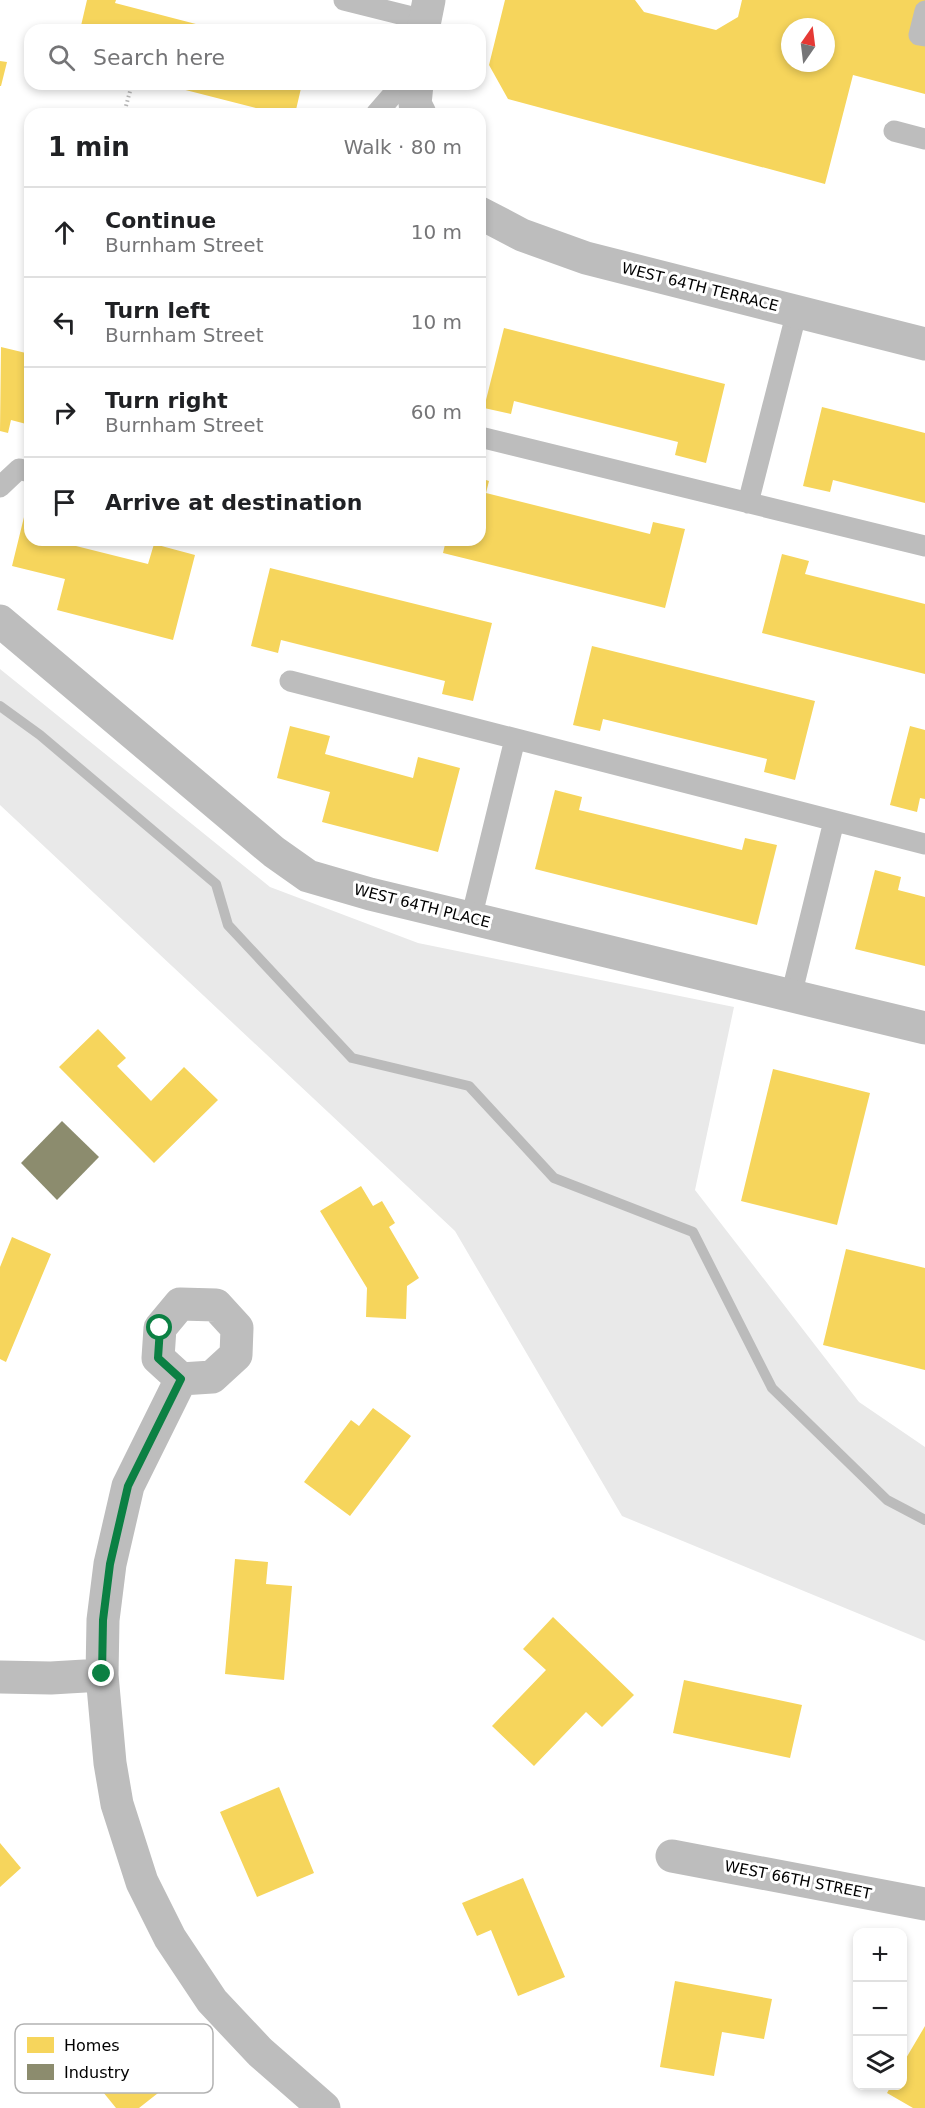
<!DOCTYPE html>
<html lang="en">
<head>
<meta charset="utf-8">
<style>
  :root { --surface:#fff; --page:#f2f2f2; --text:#202124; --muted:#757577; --line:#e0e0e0 }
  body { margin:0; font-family:"DejaVu Sans",sans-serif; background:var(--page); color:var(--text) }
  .controls { position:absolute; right:18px; bottom:18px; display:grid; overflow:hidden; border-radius:12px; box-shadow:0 3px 9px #0003 }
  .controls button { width:54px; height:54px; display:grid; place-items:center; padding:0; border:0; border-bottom:2px solid var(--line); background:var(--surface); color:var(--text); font:30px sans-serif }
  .compass { position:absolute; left:781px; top:18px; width:54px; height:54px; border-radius:50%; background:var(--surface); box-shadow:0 3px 9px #0003; rotate:14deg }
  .stop { position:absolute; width:18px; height:18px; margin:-14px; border:4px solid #0b8043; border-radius:50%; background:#fff }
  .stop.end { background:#0b8043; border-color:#fff; box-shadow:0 2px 6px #0008 }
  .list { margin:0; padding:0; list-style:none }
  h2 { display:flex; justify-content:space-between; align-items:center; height:78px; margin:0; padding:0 24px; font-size:26px }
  h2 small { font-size:20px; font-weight:400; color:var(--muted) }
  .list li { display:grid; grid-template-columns:39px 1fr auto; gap:18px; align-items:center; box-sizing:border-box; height:90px; padding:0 24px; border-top:2px solid var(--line) }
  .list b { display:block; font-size:22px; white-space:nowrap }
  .list p { margin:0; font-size:20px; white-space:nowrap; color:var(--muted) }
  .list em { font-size:20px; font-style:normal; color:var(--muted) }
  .icon { flex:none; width:33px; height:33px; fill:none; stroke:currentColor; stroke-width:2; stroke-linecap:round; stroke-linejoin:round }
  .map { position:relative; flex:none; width:925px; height:2108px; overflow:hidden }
  .search { position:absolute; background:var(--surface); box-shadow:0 3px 9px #0003; left:24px; top:24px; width:462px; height:66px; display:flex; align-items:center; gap:15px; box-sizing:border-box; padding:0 21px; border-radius:18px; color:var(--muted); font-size:22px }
  .panel { position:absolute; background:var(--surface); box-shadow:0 3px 9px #0003; left:24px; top:108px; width:462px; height:438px; border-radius:18px }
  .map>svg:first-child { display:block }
</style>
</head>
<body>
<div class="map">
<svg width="925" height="2108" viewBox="0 0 925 2108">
  <rect width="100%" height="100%" fill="#fff"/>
  <path fill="#e9e9e9" d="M0,669L270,887L418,943L734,1007L695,1190L859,1402L925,1447V1641L622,1516L455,1231L0,805Z"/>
  <path fill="#f6d55c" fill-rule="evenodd" d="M87,0H116L115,3L219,30H80Z
    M505,0H635L644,12L716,30L738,17L742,0H925V94L853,75L825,184L508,99L489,65ZM790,27H826V63H790Z
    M0,61L7,62L1,86H0Z
    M162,84H302L295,114H279Z
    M504,328L725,384L706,463L675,455L678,442L514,401L511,414L484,408Z
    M1,347L30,354V425L11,420L8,433L0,431Z
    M822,407L925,433V503L833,480L830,492L803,486Z
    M480,478L489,481L486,493L650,534L653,522L685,529L665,608L443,553L446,540H480Z
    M25,513L30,514V540H60V542L148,564L154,544L195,555L173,640L57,610L65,579L12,566Z
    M782,554L809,561L805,574L925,604V674L762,633Z
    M270,568L492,623L473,701L442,694L445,681L281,640L278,653L251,646Z
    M592,646L815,701L795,780L764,772L767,759L603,719L600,731L573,725Z
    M290,726L330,736L325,754L413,778L418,757L460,768L438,852L322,822L330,792L277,778Z
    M910,726L925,730V799L920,798L917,812L890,805Z
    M555,790L582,797L579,810L742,850L745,838L777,845L757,925L535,869Z
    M875,870L901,877L898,890L925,897V966L855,949Z
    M98,1029L126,1058L117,1066L151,1101L184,1067L218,1100L154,1163L59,1067Z
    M773,1069L870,1093L837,1225L741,1201Z
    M361,1186L373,1206L382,1201L395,1223L389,1227L419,1278L407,1286L406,1319L366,1317L367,1288L320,1211Z
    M12,1237L51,1254L6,1362L0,1359V1267Z
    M846,1249L925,1268V1370L823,1345Z
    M373,1408L411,1436L350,1516L304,1482L351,1420L359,1426Z
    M235,1559L268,1562L266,1584L292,1586L284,1680L225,1674Z
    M553,1617L634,1695L602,1727L586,1712L534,1766L492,1726L546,1670L523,1649Z
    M684,1680L802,1705L790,1758L673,1733Z
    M279,1787L314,1873L257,1897L220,1812Z
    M0,1843L21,1868L0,1887Z
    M523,1878L565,1977L518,1996L491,1930L477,1936L462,1903Z
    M675,1981L772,1999L764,2039L722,2032L714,2076L660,2067Z
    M925,2026V2108H913L887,2093L891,2086H902V2065Z
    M119,2027L167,2086L139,2108H116L77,2060Z"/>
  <path fill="#8c8c6e" d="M62,1121L99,1157L57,1200L21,1163Z"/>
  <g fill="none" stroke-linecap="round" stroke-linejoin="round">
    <path stroke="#bbb" stroke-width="10" d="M0,706L40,735L216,884L228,925L352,1058L469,1086L554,1178L693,1232L772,1388L887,1500L925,1520"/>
    <path stroke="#b8b8b8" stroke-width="4" stroke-dasharray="1.5 3" stroke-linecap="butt" d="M126,106L132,84"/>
    <path stroke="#bdbdbd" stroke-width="21" d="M344,0L424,20
      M925,11L919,35L925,36
      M376,114L402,84
      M894,131L925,139
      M480,437L925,546
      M0,487L19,469L30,472
      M748,503L797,311
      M290,681L925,844
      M471,919L515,739
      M791,996L834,821"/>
    <path stroke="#bdbdbd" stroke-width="33" d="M423,30L429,0
      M417,84L415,104L420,114
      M480,213L522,235L586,258L925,344
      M0,621L274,852L308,876L370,894L925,1028
      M180,1304L216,1305L237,1328L236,1355L212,1377L181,1379L158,1358L160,1328Z
      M181,1379L128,1486L110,1564L103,1620L102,1675L110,1763L117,1804L142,1882L170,1938L212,2001L260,2052L324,2108
      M0,1677L51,1678L102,1675
      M672,1856L925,1904"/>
  </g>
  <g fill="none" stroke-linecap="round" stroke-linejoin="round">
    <path stroke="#0b8043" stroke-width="8" d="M102,1674L103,1620L110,1564L128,1486L181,1379L158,1358L160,1328"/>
  </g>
  <g text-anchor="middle" stroke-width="6" stroke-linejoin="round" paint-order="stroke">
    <g font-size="15" fill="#000" stroke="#fff">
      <text transform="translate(700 287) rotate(14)" y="5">WEST 64TH TERRACE</text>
      <text transform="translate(422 906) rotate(14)" y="5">WEST 64TH PLACE</text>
      <text transform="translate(798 1880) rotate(11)" y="5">WEST 66TH STREET</text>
    </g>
  </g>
  <rect x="15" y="2024" width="198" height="69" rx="9" fill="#fff" stroke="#b2b2b2" stroke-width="1.5"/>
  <rect x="27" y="2037" width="27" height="16" fill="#f6d55c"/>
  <rect x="27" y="2064" width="27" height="16" fill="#8c8c6e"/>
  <g font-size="16" fill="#000">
    <text x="64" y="2051">Homes</text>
    <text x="64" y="2078">Industry</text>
  </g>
</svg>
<div class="controls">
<button>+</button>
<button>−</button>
<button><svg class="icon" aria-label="layers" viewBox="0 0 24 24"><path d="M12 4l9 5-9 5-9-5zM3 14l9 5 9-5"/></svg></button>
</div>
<svg class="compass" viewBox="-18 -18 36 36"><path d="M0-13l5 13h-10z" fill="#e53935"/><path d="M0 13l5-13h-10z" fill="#757577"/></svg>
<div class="stop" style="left:160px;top:1328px"></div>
<div class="stop end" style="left:102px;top:1674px"></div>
<div class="search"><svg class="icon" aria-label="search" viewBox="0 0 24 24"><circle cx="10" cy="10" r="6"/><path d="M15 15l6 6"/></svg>Search here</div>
<section class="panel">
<h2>1 min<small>Walk · 80 m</small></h2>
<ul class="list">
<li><svg class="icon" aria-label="ahead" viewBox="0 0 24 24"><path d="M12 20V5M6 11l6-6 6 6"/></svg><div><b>Continue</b><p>Burnham Street</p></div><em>10 m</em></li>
<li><svg class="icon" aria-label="left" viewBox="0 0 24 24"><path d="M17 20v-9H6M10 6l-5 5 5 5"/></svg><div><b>Turn left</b><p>Burnham Street</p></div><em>10 m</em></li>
<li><svg class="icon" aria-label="right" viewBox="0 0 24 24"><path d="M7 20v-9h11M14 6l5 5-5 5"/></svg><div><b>Turn right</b><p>Burnham Street</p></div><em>60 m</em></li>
<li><svg class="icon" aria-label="arrive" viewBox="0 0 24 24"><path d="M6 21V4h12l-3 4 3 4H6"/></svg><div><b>Arrive at destination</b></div></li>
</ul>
</section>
</div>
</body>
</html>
